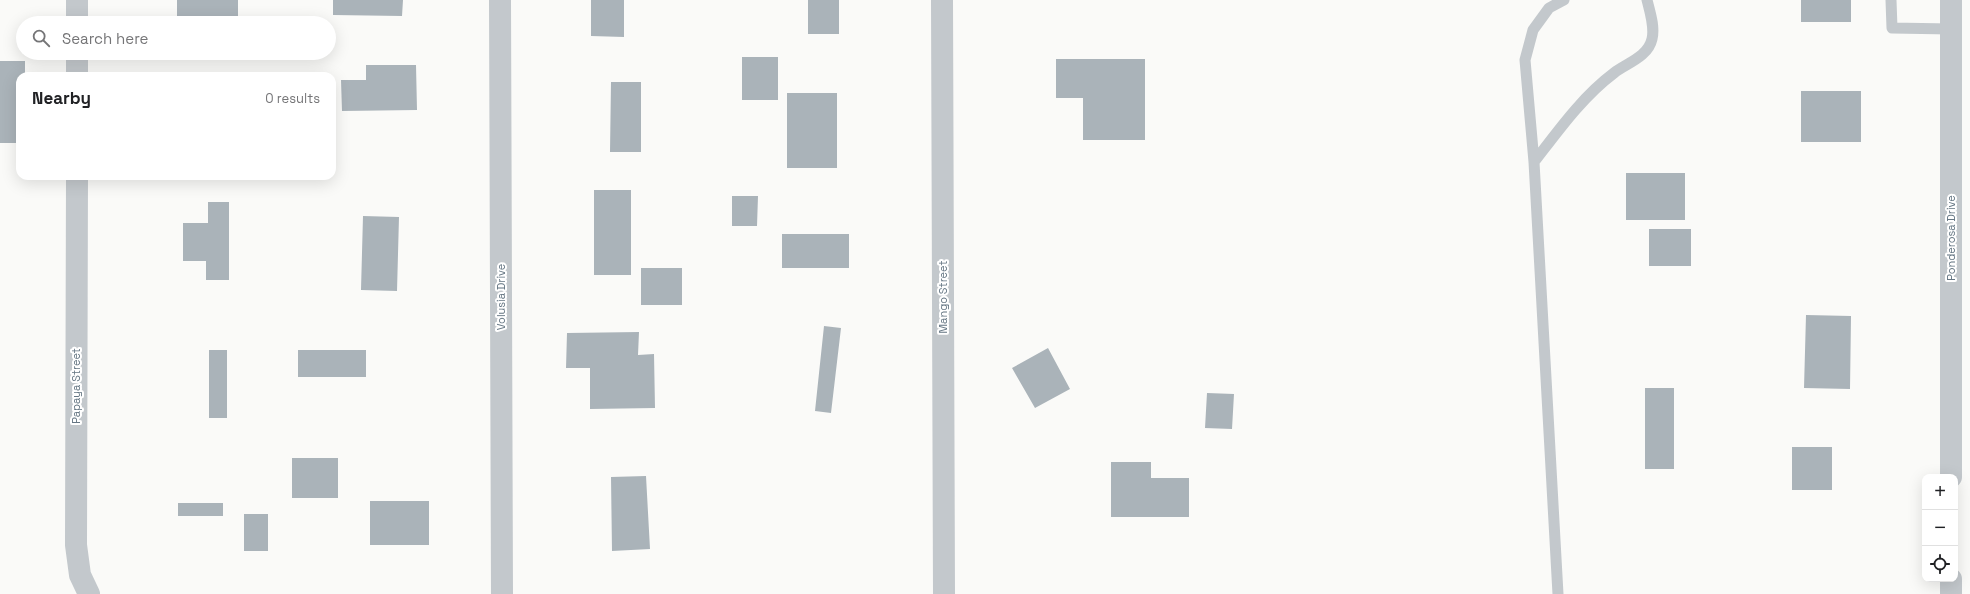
<!DOCTYPE html>
<html lang="en">
<head>
<meta charset="utf-8">
<style>
  :root { --surface:#fff; --page:#f2f2f2; --text:#202124; --muted:#757577; --line:#e0e0e0 }
  body { margin:0; font-family:"Space Grotesk",sans-serif; background:var(--page); color:var(--text) }
  .controls { position:absolute; right:12px; bottom:12px; display:grid; overflow:hidden; border-radius:8px; box-shadow:0 4px 16px #0002 }
  .controls button { width:36px; height:36px; display:grid; place-items:center; padding:0; border:0; border-bottom:1px solid var(--line); background:var(--surface); color:var(--text); font:20px sans-serif }
  .list { margin:0; padding:0; list-style:none }
  h2 { display:flex; justify-content:space-between; align-items:center; height:52px; margin:0; padding:0 16px; font-size:17px }
  h2 small { font-size:13px; font-weight:400; color:var(--muted) }
  .icon { flex:none; width:22px; height:22px; fill:none; stroke:currentColor; stroke-width:2; stroke-linecap:round; stroke-linejoin:round }
  .map { position:relative; flex:none; width:1970px; height:594px; overflow:hidden }
  .search { position:absolute; background:var(--surface); box-shadow:0 4px 16px #0002; left:16px; top:16px; width:320px; height:44px; display:flex; align-items:center; gap:10px; box-sizing:border-box; padding:0 14px; border-radius:22px; color:var(--muted); font-size:15px }
  .panel { position:absolute; background:var(--surface); box-shadow:0 4px 16px #0002; left:16px; top:72px; width:320px; height:108px; border-radius:12px }
  .map>svg:first-child { display:block }
</style>
</head>
<body>
<div class="map">
<svg width="1970" height="594" viewBox="0 0 1970 594">
  <rect width="100%" height="100%" fill="#fafaf8"/>
  <path fill="#aab3b9" d="M177,0H238V23H177Z
    M333,0H403L402,16L333,15Z
    M591,0H624V37L591,36Z
    M808,0H839V34H808Z
    M1801,0H1851V22H1801Z
    M742,57H778V100H742Z
    M1056,59H1145V140H1083V98H1056Z
    M0,61H25V76H20V143H0Z
    M366,65H416L417,110L342,111L341,80H366Z
    M611,82H641V152H610Z
    M1801,91H1861V142H1801Z
    M787,93H837V168H787Z
    M1626,173H1685V220H1626Z
    M594,190H631V275H594Z
    M732,196H758L757,226H732Z
    M208,202H229V280H206V261H183V223H208Z
    M363,216L399,217L397,291L361,290Z
    M1649,229H1691V266H1649Z
    M782,234H849V268H782Z
    M641,268H682V305H641Z
    M1806,315L1851,316L1850,389L1804,388Z
    M824,326L841,328L831,413L815,411Z
    M639,332L638,355L654,354L655,408L590,409V368H566L567,333Z
    M1048,348L1070,389L1035,408L1012,368Z
    M209,350H227V418H209Z
    M298,350H366V377H298Z
    M1645,388H1674V469H1645Z
    M1207,393L1234,394L1232,429L1205,428Z
    M1792,447H1832V490H1792Z
    M292,458H338V498H292Z
    M1111,462H1151V478H1189V517H1111Z
    M646,476L650,549L612,551L611,477Z
    M370,501H429V545H370Z
    M178,503H223V516H178Z
    M244,514H268V551H244Z"/>
  <g fill="none" stroke-linecap="round" stroke-linejoin="round">
    <path stroke="#c3c8cc" stroke-width="11" d="M1891,0L1892,28L1951,29
      M1534,162C1558,131 1582,97 1614,73C1627,63 1648,57 1652,39C1655,27 1650,12 1647,0
      M1558,594L1534,162L1525,60L1533,30L1549,8L1564,0"/>
    <path stroke="#c3c8cc" stroke-width="22" d="M500,0L502,594
      M942,0L944,594
      M1951,0V477
      M77,23V0
      M77,76V53
      M77,176L76,545L80,575L89,594
      M1951,579V594"/>
  </g>
  <g text-anchor="middle" stroke-width="4" stroke-linejoin="round" paint-order="stroke">
    <g font-size="11" fill="#657683" stroke="#fff">
      <text transform="translate(1951 238) rotate(-90)" y="4">Ponderosa Drive</text>
      <text transform="translate(501 297) rotate(-90)" y="4">Volusia Drive</text>
      <text transform="translate(943 297) rotate(-90)" y="4">Mango Street</text>
      <text transform="translate(76 386) rotate(-90)" y="4">Papaya Street</text>
    </g>
  </g>
</svg>
<div class="controls">
<button>+</button>
<button>−</button>
<button><svg class="icon" aria-label="locate" viewBox="0 0 24 24"><circle cx="12" cy="12" r="6"/><path d="M12 2v4M12 18v4M2 12h4M18 12h4"/></svg></button>
</div>
<div class="search"><svg class="icon" aria-label="search" viewBox="0 0 24 24"><circle cx="10" cy="10" r="6"/><path d="M15 15l6 6"/></svg>Search here</div>
<section class="panel">
<h2>Nearby<small>0 results</small></h2>
<ul class="list">
</ul>
</section>
</div>
</body>
</html>
